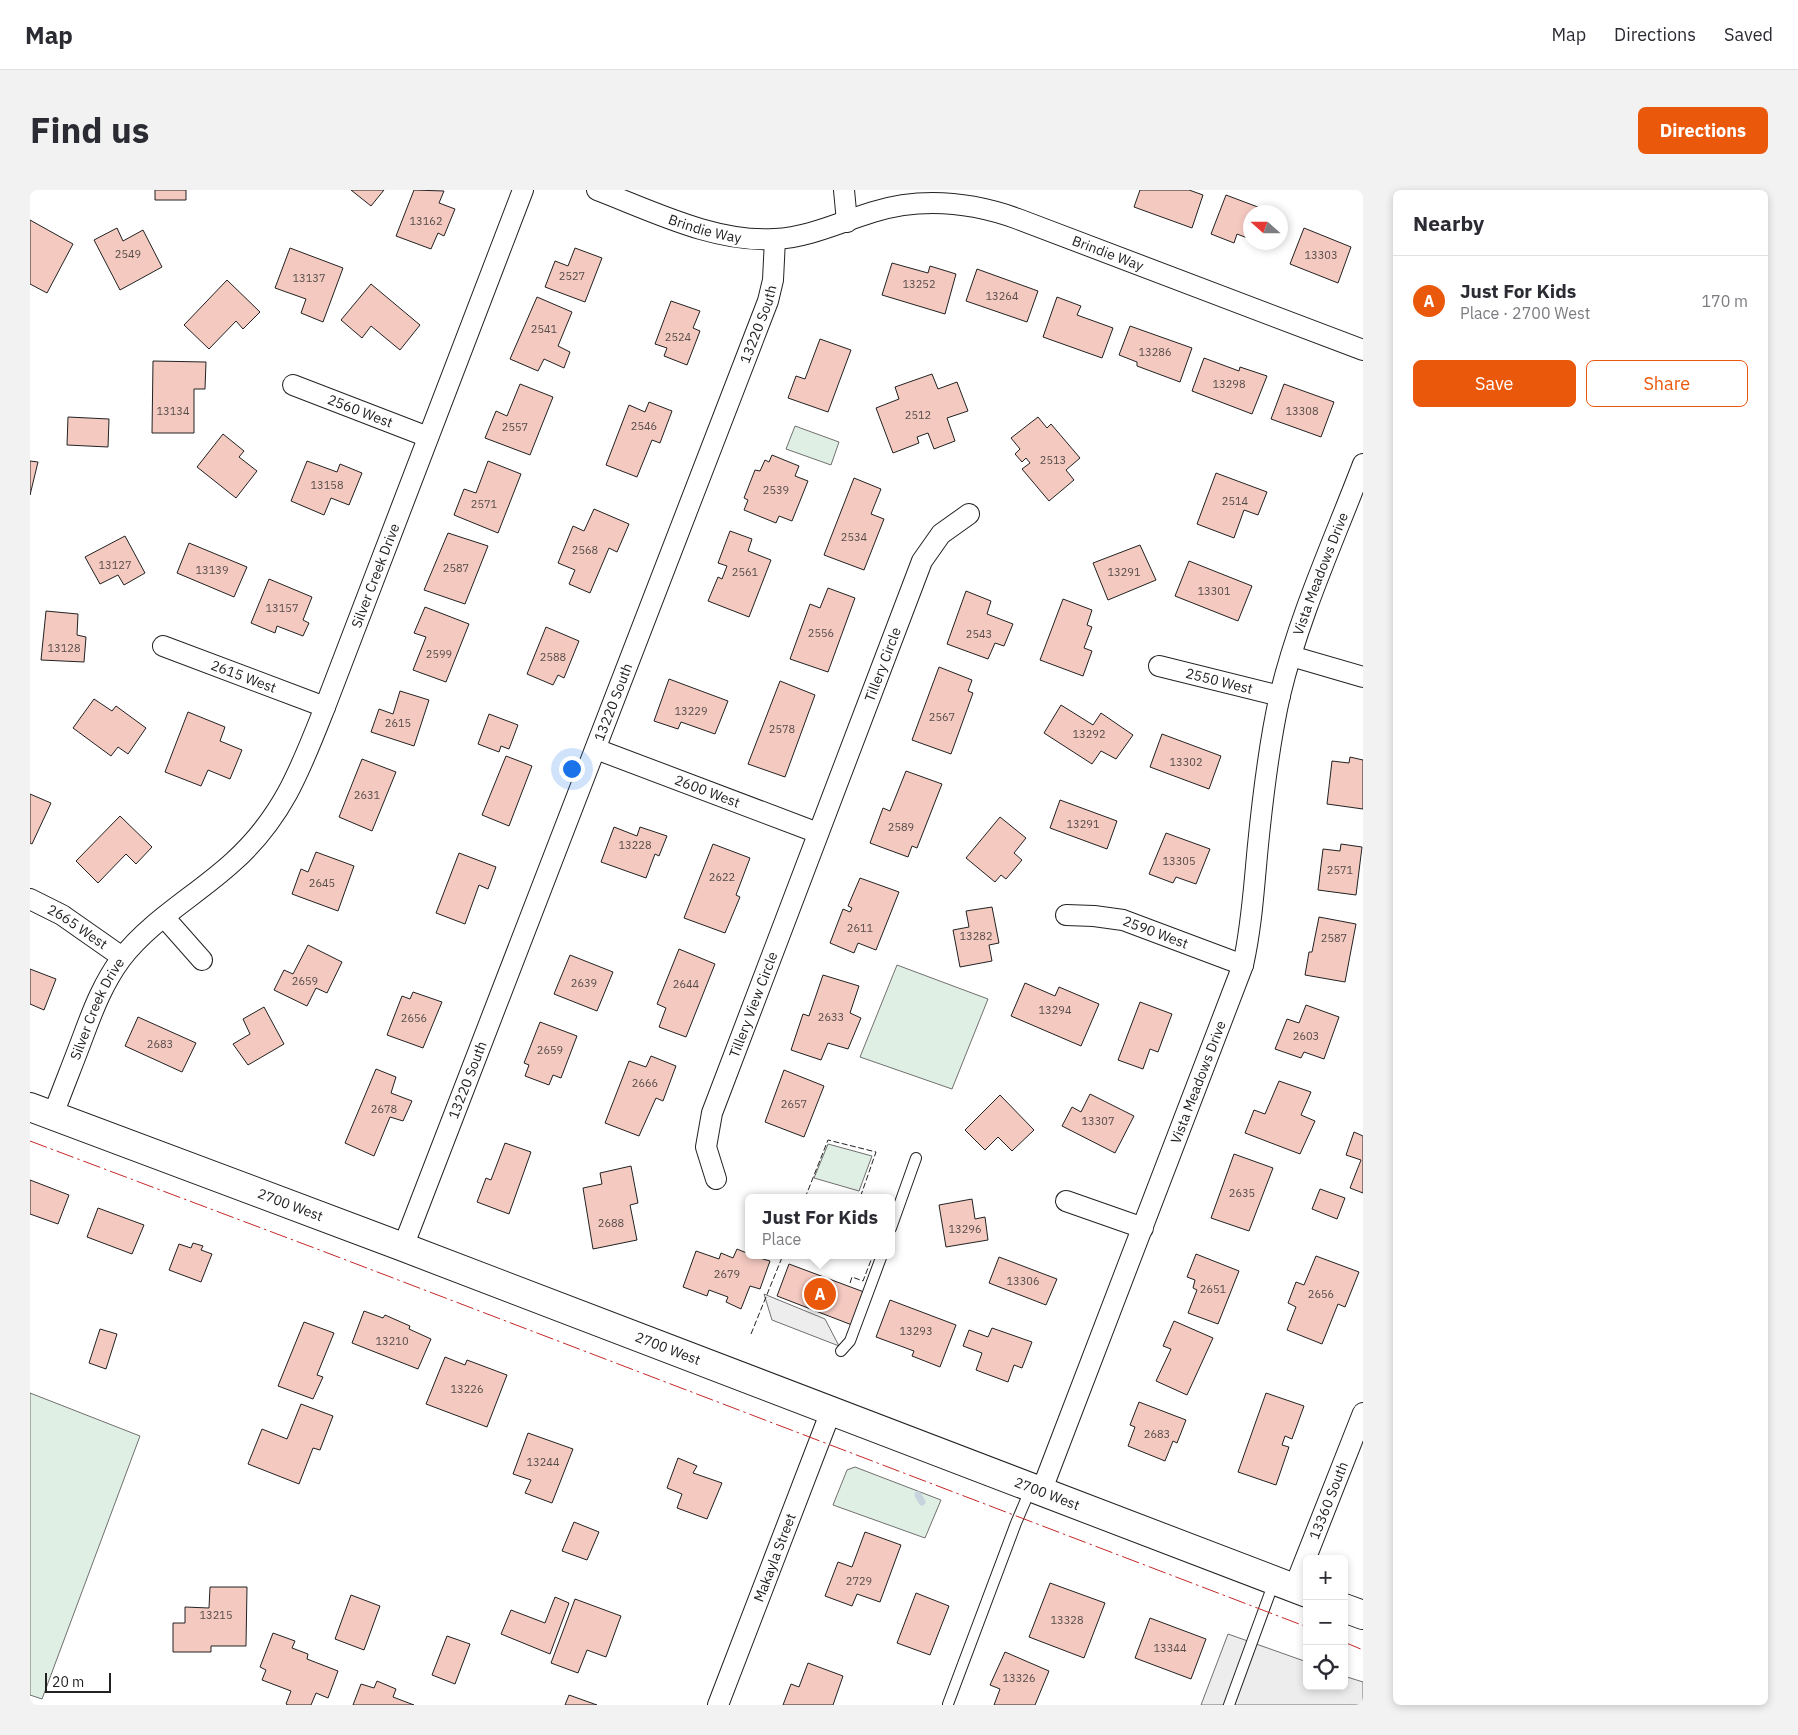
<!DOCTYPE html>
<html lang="en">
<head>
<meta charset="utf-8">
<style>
  :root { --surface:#fff; --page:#f2f2f3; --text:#2b2b33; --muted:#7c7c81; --line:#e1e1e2; --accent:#ea580c }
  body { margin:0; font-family:"IBM Plex Sans",sans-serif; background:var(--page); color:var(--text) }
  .controls { position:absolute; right:15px; bottom:15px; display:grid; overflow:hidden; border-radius:8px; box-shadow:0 2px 8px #0003 }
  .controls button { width:45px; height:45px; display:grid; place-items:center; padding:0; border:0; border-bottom:1px solid var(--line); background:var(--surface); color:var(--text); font:25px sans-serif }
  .compass { position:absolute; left:1213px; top:15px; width:45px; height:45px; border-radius:50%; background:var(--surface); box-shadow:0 2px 8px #0003; rotate:291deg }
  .scale { position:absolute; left:15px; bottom:12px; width:66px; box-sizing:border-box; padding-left:5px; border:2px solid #222; border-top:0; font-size:14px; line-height:18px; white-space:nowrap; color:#222; -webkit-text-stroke:4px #fff; paint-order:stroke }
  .you { position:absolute; left:541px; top:578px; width:18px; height:18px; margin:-12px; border:4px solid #fff; border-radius:50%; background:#1a73e8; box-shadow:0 0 0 8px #1a73e833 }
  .badge { display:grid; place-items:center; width:32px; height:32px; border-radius:50%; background:var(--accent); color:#fff; font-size:16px; font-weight:700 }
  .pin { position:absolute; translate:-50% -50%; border:2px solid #fff; box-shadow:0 1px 5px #0006 }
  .popup { position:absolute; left:715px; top:1004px; width:150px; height:65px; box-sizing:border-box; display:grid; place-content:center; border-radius:8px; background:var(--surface); filter:drop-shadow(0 1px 4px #0005); font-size:16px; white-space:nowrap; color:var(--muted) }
  .popup b { font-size:19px; color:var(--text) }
  .popup::after { content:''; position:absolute; left:50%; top:100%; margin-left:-10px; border:10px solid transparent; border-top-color:var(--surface) }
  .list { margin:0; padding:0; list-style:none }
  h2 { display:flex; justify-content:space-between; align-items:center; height:65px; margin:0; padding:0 20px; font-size:21px }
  h2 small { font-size:16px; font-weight:400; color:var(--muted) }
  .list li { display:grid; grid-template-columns:32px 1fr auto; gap:15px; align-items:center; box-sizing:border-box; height:90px; padding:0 20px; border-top:1px solid var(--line) }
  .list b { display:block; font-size:19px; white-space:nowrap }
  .list p { margin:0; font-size:16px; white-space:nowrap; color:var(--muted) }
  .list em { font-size:16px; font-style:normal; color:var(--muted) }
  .actions { display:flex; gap:10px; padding:15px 20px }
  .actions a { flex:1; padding:11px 0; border:1px solid var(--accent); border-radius:8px; text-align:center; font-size:18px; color:var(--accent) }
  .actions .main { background:var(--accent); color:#fff }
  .icon { flex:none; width:28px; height:28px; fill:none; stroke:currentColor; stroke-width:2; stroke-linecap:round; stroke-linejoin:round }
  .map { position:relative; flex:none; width:1333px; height:1515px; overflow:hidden; border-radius:8px }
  header { display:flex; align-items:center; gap:30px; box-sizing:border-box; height:70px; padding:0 25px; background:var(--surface); border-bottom:1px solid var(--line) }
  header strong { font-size:24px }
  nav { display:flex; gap:28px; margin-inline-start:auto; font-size:18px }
  .intro { display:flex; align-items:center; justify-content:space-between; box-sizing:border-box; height:120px; padding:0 30px }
  h1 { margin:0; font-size:35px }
  .button { padding:12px 22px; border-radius:8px; background:var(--accent); color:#fff; font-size:18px; font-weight:700 }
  main { display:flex; gap:30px; padding:0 30px }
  aside { flex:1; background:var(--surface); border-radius:8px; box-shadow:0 2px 8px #0003 }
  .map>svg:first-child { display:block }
</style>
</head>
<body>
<header>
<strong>Map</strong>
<nav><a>Map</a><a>Directions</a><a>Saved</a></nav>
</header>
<div class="intro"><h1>Find us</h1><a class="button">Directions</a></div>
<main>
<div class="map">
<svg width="1333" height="1515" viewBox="0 0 1333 1515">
  <rect width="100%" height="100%" fill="#fff"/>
  <path fill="#e0efe3" stroke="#6f6f6f" d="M765,236L809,252L801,275L756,259Z
    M867,775L958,809L922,899L830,867Z
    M798,954L842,966L829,1001L784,988Z
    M0,1203L110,1246L12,1509L0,1505Z
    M825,1277L911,1310L895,1348L803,1315L817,1280Z"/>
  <path fill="#ededed" stroke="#6f6f6f" d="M734,1104L795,1129L809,1156L742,1130Z
    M1198,1444L1277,1472V1496H1314V1486L1333,1492V1515H1171Z"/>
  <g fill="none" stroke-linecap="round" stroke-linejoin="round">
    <path stroke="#c7d3dd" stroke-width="7" d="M888,1305L892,1312"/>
  </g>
  <path fill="#f3c9c0" stroke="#222" d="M125,0H156V10H125Z
    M321,0H354L341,16Z
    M384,0L414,1L409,13L425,19L414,46L408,43L401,59L366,46Z
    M1110,0H1159L1173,5L1162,38L1104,17Z
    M1196,5L1241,22H1220V49L1207,44L1204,53L1181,44Z
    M0,30L43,54L17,103L0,94Z
    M87,38L93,51L113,40L132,77L90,100L64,50Z
    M1274,38L1321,57L1308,93L1260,74Z
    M260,58L313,78L293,132L271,123L276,109L245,98Z
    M545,58L572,68L555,112L515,97L525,71L538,76Z
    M862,73L898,83L900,76L926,84L915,124L852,105Z
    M947,79L1008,101L997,132L936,111Z
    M197,90L230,122L213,139L206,131L179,159L154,135Z
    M341,94L390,135L370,160L341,136L332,148L311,130Z
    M507,107L542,122L528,156L540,162L534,178L514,169L508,181L480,169Z
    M1027,107L1051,116L1047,125L1083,138L1072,168L1013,147Z
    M641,111L670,121L663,138L670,141L657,175L634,166L637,158L625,154Z
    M1100,136L1162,158L1150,192L1107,176V172L1089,165Z
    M790,149L821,160L798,222L758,208L766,186L775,189Z
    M1174,168L1209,181L1210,177L1237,186L1222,224L1162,201Z
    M123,171L176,172L175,199H164V243H122Z
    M902,184L908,199L927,192L938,221L917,228L925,251L904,259L898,243L887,247L889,253L863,263L846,218L869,209L865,197Z
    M490,194L523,207L500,265L455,248L466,221L477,226Z
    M1254,194L1304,212L1291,247L1241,229Z
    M619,212L642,221L630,253L622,250L607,287L576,275L599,215L615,222Z
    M38,227L79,229L78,257L37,255Z
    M1008,227L1017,238L1021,234L1050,268L1036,280L1044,290L1019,311L992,279L1000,273L996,268L992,272L985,264L990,259L981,248Z
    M193,244L214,261L209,267L227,281L206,308L167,277Z
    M742,265L769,276L765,286L778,291L762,331L749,326L746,333L714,320L718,310L714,308L725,280L730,281L735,270L739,272Z
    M0,271L8,272L0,305Z
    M277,271L307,282L310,274L332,283L319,315L301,308L294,325L261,311Z
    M458,271L491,284L468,343L424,325L434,299L446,303Z
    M1186,283L1237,302L1228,325L1214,320L1204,348L1167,334Z
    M824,288L851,299L841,324L854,329L834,380L794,365Z
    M564,319L599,334L587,362L579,358L560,403L539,394L545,380L528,373L543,336L554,341Z
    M700,341L722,349L718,361L741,370L719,427L678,411L688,387L692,389L697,376L688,373Z
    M418,343L458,356L435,414L394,400Z
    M95,346L115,383L94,395L88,385L70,394L55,367Z
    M159,353L217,377L204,407L147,383Z
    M1110,355L1126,390L1078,410L1063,373Z
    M1159,371L1222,396L1208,431L1145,406Z
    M239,389L282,407L273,430L279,433L273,446L247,436L245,443L221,433Z
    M798,398L825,408L798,482L760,469L780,414L790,418Z
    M936,401L961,411L957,424L983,434L974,456L965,453L958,469L917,454Z
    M1033,409L1062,420L1057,435L1062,437L1054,458L1062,461L1053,486L1010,470Z
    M395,417L439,434L416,492L383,480L396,447L384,443Z
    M16,421L48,424L47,445L56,447L54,472L11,470Z
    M516,437L549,451L534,488L528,485L523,495L497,484Z
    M909,477L942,490L938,501L943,503L921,564L882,550Z
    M639,489L698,511L685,544L651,532L648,539L624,531Z
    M750,491L785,505L755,587L718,574Z
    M370,501L399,510L384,556L341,542L349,519L363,524Z
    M64,509L82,521L86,516L116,538L98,564L88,557L81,566L43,538Z
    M1031,515L1063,535L1071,523L1103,545L1086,569L1071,561L1062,574L1014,543Z
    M158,522L195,537L190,551L212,560L200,589L178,580L171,596L135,582Z
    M459,524L488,535L479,559L471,556L469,562L448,554Z
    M1132,544L1191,566L1179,599L1120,577Z
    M476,566L502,576L479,636L452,625Z
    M1320,567L1333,570V619L1297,614L1302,571L1319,573Z
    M332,569L366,582L342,641L309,627Z
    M876,581L912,594L887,658L882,656L878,667L840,653L853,618L860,621Z
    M0,604L21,613L2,654L0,653Z
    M1030,610L1087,631L1077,659L1020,638Z
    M90,626L122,657L106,674L96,664L68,693L46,671Z
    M970,627L996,648L984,663L992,670L976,689L971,685L965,692L936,668Z
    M584,637L607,646L610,637L637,646L629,666L625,664L616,688L571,672Z
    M1136,643L1180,659L1166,694L1146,687L1143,693L1119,684Z
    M683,654L720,668L706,705L710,707L695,743L654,728Z
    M1311,654L1332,657L1326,705L1288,700L1293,659L1310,661Z
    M286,662L324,676L308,721L262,704L271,679L278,682Z
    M429,663L466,677L458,699L449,695L435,734L406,723Z
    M830,688L869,702L846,760L828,753L824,763L800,753L813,719L820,722L822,718L818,716Z
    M962,717L969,753L959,755L962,771L930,777L923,740L939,737L936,721Z
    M1289,727L1326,734L1315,792L1275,785L1279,762H1282Z
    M278,755L312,772L297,803L286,798L277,816L244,800L254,780L263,784Z
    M649,759L685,774L656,847L629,837L636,818L627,814Z
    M540,765L583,782L567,821L524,804Z
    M0,779L26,789L14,820L0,814Z
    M793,785L829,796L820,823L831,828L818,859L798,853L791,870L761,860L773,824L779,826Z
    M995,793L1025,806L1029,797L1069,814L1051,856L981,826Z
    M383,802L412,812L393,858L357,845L372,806L380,809Z
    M1110,812L1142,824L1128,862L1120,859L1113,879L1088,870Z
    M1276,815L1309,827L1294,869L1274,862L1271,868L1245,859L1257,829L1269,833Z
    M234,817L254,854L218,875L203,854L220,844L213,829Z
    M108,827L166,853L152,882L95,856Z
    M510,832L547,846L531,888L523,885L519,895L495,886L499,875L494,873Z
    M621,866L646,876L633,911L626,908L609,946L575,933L599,871L616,877Z
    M346,879L366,887L361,903L382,911L373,931L360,927L344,966L315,953Z
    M754,880L794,896L774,947L735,932Z
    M1249,891L1281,902L1271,925L1285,931L1270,964L1215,943L1224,920L1235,924Z
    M1060,904L1104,926L1085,963L1032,936L1042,917L1051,922Z
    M970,905L1004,940L982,961L968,947L955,960L935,940Z
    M1324,942L1333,946V1003L1320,998L1331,970L1316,965Z
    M475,953L501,962L479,1024L447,1012L456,988L461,990Z
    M1204,964L1243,978L1219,1041L1181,1028Z
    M601,976L608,1013L600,1015L607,1050L563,1059L553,998L572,994L570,983Z
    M0,990L39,1005L28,1034L0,1024Z
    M1290,999L1315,1008L1307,1029L1282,1019Z
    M942,1009L945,1029L955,1027L958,1050L916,1057L909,1015Z
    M68,1018L114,1035L102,1064L57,1047Z
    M163,1053L173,1056L171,1060L182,1064L171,1092L139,1080L149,1054L161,1058Z
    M707,1059L719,1064V1065L740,1071L730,1099L720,1096L711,1119L696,1112L698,1107L679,1100L677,1106L653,1097L666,1061L689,1069L691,1063L703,1068Z
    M1166,1064L1209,1081L1188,1134L1158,1123L1167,1100L1163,1098L1165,1090L1157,1087Z
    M1286,1066L1329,1082L1315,1117L1308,1114L1292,1154L1257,1140L1266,1117L1258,1113L1266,1092L1274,1095Z
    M969,1067L1027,1089L1016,1115L959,1093Z
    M759,1074L834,1102L822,1135L747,1106Z
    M860,1110L926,1135L910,1177L882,1166L884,1161L846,1147Z
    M334,1121L353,1128L355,1125L380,1136L379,1139L401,1149L388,1179L322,1153Z
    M1144,1131L1183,1148L1157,1205L1126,1191L1141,1159L1133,1156Z
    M274,1132L304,1143L287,1185L293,1187L283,1209L248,1196Z
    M962,1138L1002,1152L992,1178L984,1175L978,1192L946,1180L952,1163L933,1156L939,1140L958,1147Z
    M70,1139L87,1144L76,1179L59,1173Z
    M415,1167L435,1175L437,1170L477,1185L457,1237L396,1214Z
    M1236,1203L1274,1216L1262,1249L1255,1246L1252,1255L1259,1257L1246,1295L1208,1282Z
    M1109,1212L1156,1230L1147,1253L1143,1251L1135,1271L1098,1256L1105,1237L1100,1235Z
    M271,1214L303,1226L290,1260L283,1258L269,1294L218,1274L232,1239L257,1249Z
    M498,1243L543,1259L522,1313L495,1303L501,1290L483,1284Z
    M648,1268L667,1276L663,1283L692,1293L677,1329L647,1318L652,1304L637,1298Z
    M544,1332L569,1342L557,1370L532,1361Z
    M835,1342L871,1355L850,1412L827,1404L822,1416L795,1406L808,1372L822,1377Z
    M1020,1393L1075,1413L1054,1468L999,1447Z
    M180,1397H217L216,1456H181V1462H143V1433H155V1417L179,1418Z
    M886,1403L919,1416L900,1465L867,1453Z
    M321,1405L350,1416L334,1460L305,1449Z
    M525,1407L539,1413L520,1464L471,1444L481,1420L515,1433Z
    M545,1409L591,1426L576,1467L557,1460L548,1483L521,1473Z
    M1120,1428L1176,1449L1161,1489L1105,1468Z
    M243,1443L265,1451L262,1458L278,1464L277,1469L308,1481L298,1508L286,1503L281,1515H258L256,1514L261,1501L232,1490L236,1480L230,1477Z
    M417,1446L440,1454L425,1494L402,1485Z
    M975,1462L1019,1481L1005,1515H964L970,1499L960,1495Z
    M778,1473L813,1486L803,1515H753L761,1494L769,1497Z
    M347,1491L366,1499L363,1507L384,1515H323L331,1494L344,1498Z
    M539,1505L567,1515H535Z"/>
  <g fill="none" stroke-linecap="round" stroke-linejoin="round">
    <g stroke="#222" stroke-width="12">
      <path id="lane" d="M861,1038L886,968
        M811,1161L820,1151L852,1065
        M918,1514L986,1333L1001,1298
        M1199,1515L1244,1392"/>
    </g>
    <g stroke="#222" stroke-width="22">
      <g id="street">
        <path id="s1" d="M567,0C622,21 685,53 745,49C780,47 810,32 843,22C892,7 941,12 988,29L1333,160"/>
        <path d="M814,0L817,32"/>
        <path id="s2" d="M263,195L398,247"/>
        <path id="s3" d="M133,456L295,517"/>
        <path d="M1261,466L1333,487"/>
        <path id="s4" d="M1129,476L1250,506"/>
        <path id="s5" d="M566,559L788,643"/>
        <path id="s6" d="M0,709L32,725L92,767"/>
        <path id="s7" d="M1036,725L1064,726L1093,730L1213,775"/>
        <path d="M134,727L172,770"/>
        <path id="s8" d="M23,925C33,898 44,871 54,844C64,817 74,792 91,769C121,730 167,705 203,672C253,627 271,578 295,517L493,0"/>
        <path id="s9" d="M686,989L676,957L682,923L892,371L911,344L939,324"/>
        <path d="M1036,1011L1113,1038"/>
        <path id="s10" d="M373,1057L738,111L743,90L745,49"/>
        <path id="s11" d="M1011,1302L1213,775C1222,735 1224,695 1228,655C1233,605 1239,554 1250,505C1269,426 1304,350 1333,274"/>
        <path id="s12" d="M1264,1398L1333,1223"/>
        <path id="s13" d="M688,1515L801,1221"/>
      </g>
    </g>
    <g stroke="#222" stroke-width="30">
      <g id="secondary">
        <path id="s14" d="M0,917L373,1057L1277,1403"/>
        <path d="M1314,1418L1333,1425"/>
      </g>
    </g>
    <use href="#lane" stroke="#fff" stroke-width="10"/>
    <use href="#street" stroke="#fff" stroke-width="20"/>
    <use href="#secondary" stroke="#fff" stroke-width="28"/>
    <path stroke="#222" stroke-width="1" stroke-dasharray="6 2.5" stroke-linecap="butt" d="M775,1008L798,950L846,962L830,1008
      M820,1093L822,1087L833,1091L843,1065
      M721,1144L753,1065"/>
    <path stroke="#c62828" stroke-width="1" stroke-dasharray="18 4 2.5 4" stroke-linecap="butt" d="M0,951L295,1062L1277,1437
      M1314,1452L1333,1460"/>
  </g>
  <g text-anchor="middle" stroke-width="4" stroke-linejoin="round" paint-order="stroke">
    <g font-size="11" fill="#564c4a">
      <text x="396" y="35">13162</text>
      <text x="98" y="68">2549</text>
      <text x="1291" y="69">13303</text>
      <text x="542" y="90">2527</text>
      <text x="279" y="92">13137</text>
      <text x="889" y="98">13252</text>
      <text x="972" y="110">13264</text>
      <text x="514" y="143">2541</text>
      <text x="648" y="151">2524</text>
      <text x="1125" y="166">13286</text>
      <text x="1199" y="198">13298</text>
      <text x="143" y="225">13134</text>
      <text x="1272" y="225">13308</text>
      <text x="888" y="229">2512</text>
      <text x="614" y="240">2546</text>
      <text x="485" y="241">2557</text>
      <text x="1023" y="274">2513</text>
      <text x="297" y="299">13158</text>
      <text x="746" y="304">2539</text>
      <text x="1205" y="315">2514</text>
      <text x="454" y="318">2571</text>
      <text x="824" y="351">2534</text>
      <text x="555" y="364">2568</text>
      <text x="85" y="379">13127</text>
      <text x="426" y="382">2587</text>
      <text x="182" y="384">13139</text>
      <text x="715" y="386">2561</text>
      <text x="1094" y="386">13291</text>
      <text x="1184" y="405">13301</text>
      <text x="252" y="422">13157</text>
      <text x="791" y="447">2556</text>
      <text x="949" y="448">2543</text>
      <text x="34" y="462">13128</text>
      <text x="409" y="468">2599</text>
      <text x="523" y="471">2588</text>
      <text x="661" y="525">13229</text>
      <text x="912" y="531">2567</text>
      <text x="368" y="537">2615</text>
      <text x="752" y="543">2578</text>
      <text x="1059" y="548">13292</text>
      <text x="1156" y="576">13302</text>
      <text x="337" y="609">2631</text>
      <text x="1053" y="638">13291</text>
      <text x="871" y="641">2589</text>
      <text x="605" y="659">13228</text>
      <text x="1149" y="675">13305</text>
      <text x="1310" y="684">2571</text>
      <text x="692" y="691">2622</text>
      <text x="292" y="697">2645</text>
      <text x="830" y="742">2611</text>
      <text x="946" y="750">13282</text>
      <text x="1304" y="752">2587</text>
      <text x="275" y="795">2659</text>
      <text x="554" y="797">2639</text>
      <text x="656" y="798">2644</text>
      <text x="1025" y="824">13294</text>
      <text x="801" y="831">2633</text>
      <text x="384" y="832">2656</text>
      <text x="1276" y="850">2603</text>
      <text x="130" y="858">2683</text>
      <text x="520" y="864">2659</text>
      <text x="615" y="897">2666</text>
      <text x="764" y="918">2657</text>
      <text x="354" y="923">2678</text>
      <text x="1068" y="935">13307</text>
      <text x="1212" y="1007">2635</text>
      <text x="581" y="1037">2688</text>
      <text x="935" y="1043">13296</text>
      <text x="697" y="1088">2679</text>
      <text x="993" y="1095">13306</text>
      <text x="1183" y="1103">2651</text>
      <text x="1291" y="1108">2656</text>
      <text x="886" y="1145">13293</text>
      <text x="362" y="1155">13210</text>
      <text x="437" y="1203">13226</text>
      <text x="1127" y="1248">2683</text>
      <text x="513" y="1276">13244</text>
      <text x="829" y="1395">2729</text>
      <text x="186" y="1429">13215</text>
      <text x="1037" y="1434">13328</text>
      <text x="1140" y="1462">13344</text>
      <text x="989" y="1492">13326</text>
    </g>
    <g font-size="14" fill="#222" stroke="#fff">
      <text dy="5" stroke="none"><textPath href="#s1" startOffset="115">Brindie Way</textPath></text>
      <text dy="5" stroke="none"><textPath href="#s1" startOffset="532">Brindie Way</textPath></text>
      <text dy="5" stroke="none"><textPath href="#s10" startOffset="989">13220 South</textPath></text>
      <text dy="5" stroke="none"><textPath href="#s2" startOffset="72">2560 West</textPath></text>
      <text dy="5" stroke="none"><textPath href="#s11" startOffset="965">Vista Meadows Drive</textPath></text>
      <text dy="5" stroke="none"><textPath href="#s8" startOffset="642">Silver Creek Drive</textPath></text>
      <text dy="5" stroke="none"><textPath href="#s9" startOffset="548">Tillery Circle</textPath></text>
      <text dy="5" stroke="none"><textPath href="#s3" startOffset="86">2615 West</textPath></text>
      <text dy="5" stroke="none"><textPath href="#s4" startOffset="62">2550 West</textPath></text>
      <text dy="5" stroke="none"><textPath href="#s10" startOffset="584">13220 South</textPath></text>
      <text dy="5" stroke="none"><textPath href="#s5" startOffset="119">2600 West</textPath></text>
      <text dy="5" stroke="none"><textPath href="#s6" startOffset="55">2665 West</textPath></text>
      <text dy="5" stroke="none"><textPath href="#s7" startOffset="92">2590 West</textPath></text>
      <text dy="5" stroke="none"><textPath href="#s9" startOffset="184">Tillery View Circle</textPath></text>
      <text dy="5" stroke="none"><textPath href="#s8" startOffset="115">Silver Creek Drive</textPath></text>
      <text dy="5" stroke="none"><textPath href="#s10" startOffset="179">13220 South</textPath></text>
      <text dy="5" stroke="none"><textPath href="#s11" startOffset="439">Vista Meadows Drive</textPath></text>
      <text dy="5" stroke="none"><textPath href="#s14" startOffset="278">2700 West</textPath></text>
      <text dy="5" stroke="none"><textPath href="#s14" startOffset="682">2700 West</textPath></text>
      <text dy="5" stroke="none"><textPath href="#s14" startOffset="1088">2700 West</textPath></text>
      <text dy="5" stroke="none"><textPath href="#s12" startOffset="94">13360 South</textPath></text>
      <text dy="5" stroke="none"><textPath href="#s13" startOffset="158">Makayla Street</textPath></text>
    </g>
  </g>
</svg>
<div class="controls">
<button>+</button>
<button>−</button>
<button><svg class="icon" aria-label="locate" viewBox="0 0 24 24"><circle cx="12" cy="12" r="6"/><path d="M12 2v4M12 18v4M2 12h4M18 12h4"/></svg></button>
</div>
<svg class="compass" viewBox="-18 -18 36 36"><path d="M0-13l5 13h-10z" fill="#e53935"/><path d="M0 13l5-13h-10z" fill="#7c7c81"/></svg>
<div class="scale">20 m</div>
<div class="you"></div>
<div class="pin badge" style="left:790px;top:1104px">A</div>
<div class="popup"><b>Just For Kids</b>Place</div>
</div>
<aside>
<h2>Nearby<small></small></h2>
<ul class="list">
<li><span class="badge">A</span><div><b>Just For Kids</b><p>Place · 2700 West</p></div><em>170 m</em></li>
</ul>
<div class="actions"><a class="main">Save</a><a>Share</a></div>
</aside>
</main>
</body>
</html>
